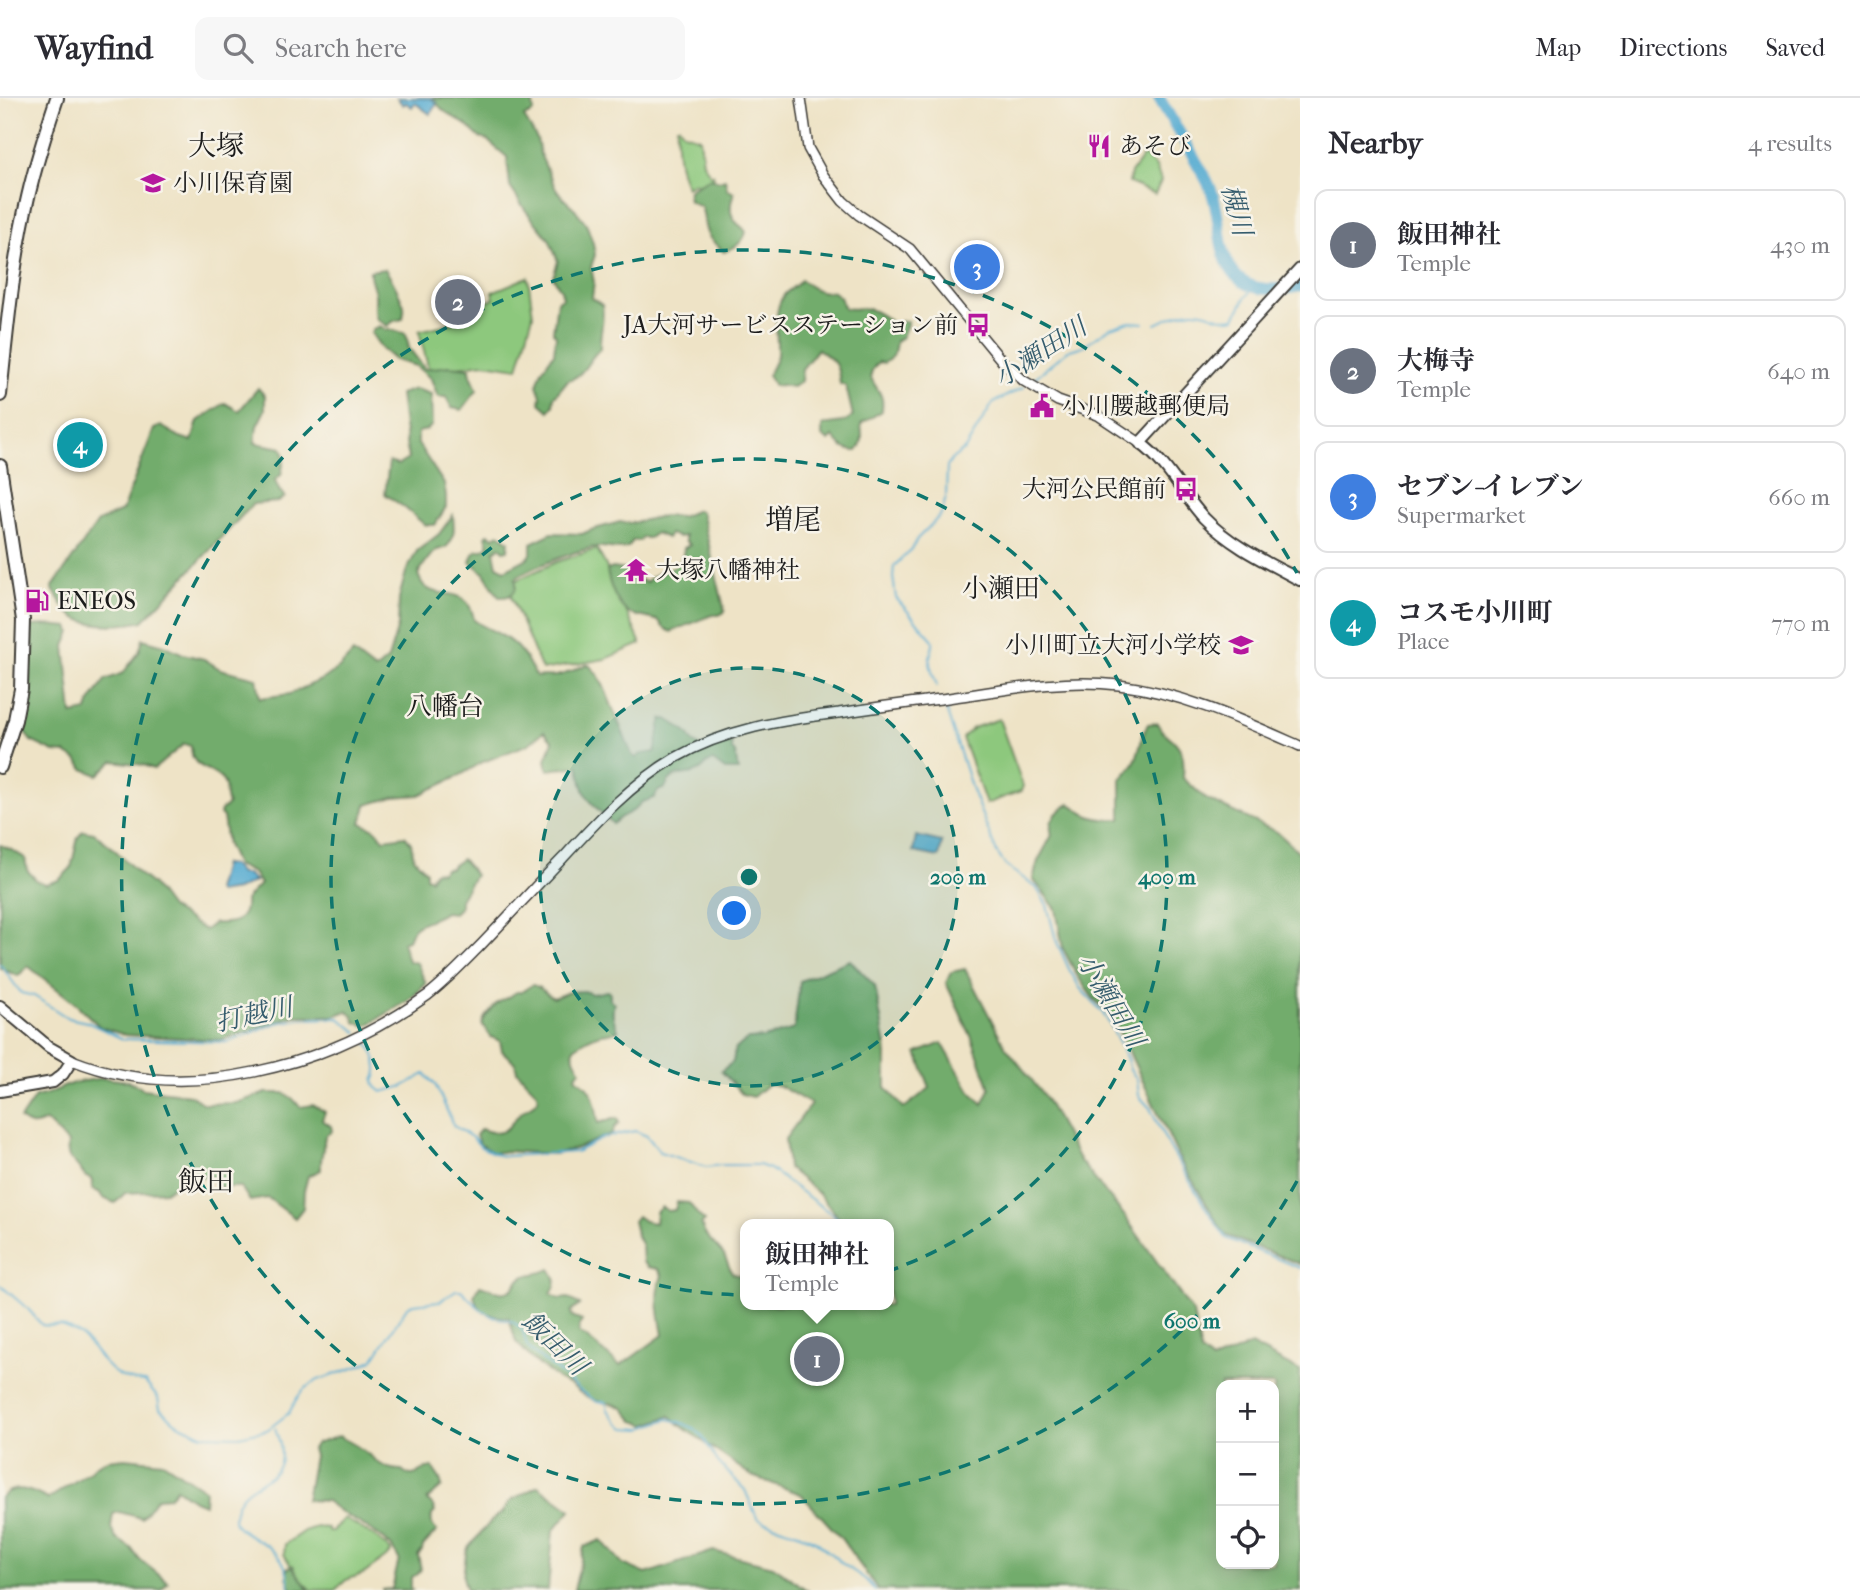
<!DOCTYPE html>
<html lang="en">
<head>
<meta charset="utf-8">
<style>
  :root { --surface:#fff; --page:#f7f7f7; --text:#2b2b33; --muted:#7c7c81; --line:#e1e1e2; --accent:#b5179e }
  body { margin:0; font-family:"IM FELL French Canon","Noto Serif JP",serif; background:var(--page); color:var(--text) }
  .controls { position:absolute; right:21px; bottom:21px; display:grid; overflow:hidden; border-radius:14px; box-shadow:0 4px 18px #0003 }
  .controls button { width:63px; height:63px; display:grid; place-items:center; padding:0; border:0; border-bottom:2px solid var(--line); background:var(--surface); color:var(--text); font:35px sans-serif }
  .you { position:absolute; left:735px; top:816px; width:24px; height:24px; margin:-18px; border:5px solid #fff; border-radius:50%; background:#1a73e8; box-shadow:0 0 0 10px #1a73e833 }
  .badge { display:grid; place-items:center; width:46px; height:46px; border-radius:50%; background:var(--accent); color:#fff; font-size:23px; font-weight:700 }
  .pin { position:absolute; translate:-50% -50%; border:4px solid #fff; box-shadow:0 2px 7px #0006 }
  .popup { position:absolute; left:740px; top:1121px; width:154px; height:91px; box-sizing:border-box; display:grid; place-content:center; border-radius:14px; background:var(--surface); filter:drop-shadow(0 2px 5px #0005); font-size:23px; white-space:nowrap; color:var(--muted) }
  .popup b { font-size:26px; color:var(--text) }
  .popup::after { content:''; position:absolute; left:50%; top:100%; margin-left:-14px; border:14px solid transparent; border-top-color:var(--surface) }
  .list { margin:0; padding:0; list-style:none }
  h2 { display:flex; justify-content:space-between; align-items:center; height:91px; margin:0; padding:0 28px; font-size:30px }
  h2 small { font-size:23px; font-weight:400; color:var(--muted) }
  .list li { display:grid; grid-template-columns:46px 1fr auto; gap:21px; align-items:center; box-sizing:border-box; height:112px; margin:0 14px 14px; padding:0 14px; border:2px solid var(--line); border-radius:14px }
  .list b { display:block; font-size:26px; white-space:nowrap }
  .list p { margin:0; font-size:23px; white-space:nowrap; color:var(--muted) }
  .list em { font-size:23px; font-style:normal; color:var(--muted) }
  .icon { flex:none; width:38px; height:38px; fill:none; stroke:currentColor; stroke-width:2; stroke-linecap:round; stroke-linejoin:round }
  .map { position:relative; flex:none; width:1300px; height:1492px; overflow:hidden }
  header { display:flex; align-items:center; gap:42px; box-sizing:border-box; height:98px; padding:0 35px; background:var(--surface); border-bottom:2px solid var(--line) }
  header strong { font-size:33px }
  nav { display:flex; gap:38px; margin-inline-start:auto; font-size:24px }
  .search { width:490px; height:63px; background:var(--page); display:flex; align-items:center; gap:18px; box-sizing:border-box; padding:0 24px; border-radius:14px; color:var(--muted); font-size:26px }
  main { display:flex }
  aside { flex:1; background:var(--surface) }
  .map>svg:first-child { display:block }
</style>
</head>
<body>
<header>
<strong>Wayfind</strong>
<div class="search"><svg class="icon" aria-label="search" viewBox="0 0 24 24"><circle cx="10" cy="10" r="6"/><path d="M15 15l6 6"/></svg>Search here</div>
<nav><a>Map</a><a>Directions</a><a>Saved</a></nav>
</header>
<main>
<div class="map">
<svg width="1300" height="1492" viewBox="0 0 1300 1492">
  <rect width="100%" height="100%" fill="#f7f3e8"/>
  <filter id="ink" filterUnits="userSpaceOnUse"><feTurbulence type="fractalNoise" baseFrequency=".0143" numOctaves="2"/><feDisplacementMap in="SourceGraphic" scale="14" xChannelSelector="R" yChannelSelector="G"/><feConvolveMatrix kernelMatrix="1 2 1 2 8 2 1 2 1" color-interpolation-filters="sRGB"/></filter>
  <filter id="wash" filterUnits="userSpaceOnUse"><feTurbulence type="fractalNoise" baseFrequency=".00686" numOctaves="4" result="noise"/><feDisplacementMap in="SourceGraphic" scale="28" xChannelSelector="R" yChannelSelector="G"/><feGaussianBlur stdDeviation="1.57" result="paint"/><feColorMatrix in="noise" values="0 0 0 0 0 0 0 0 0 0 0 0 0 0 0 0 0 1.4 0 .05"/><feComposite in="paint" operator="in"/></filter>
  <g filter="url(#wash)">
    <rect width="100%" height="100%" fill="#eee3c6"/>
    <path fill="#8dc87d" stroke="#54724c" stroke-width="2" d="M677,28H679L684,35L700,40L703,65L710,76H713L715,84L699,89L695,84L687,89C677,70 676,49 677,28Z
      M1144,57L1156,69L1161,83L1155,96L1129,85L1131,75Z
      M528,179L533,217L518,270L484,265L429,273L419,233L456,224L463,214L494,201L492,194Z
      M597,451L605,466L641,546L605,561L542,572L506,487L556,464Z
      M999,621L1023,688L1021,693L986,706L962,640L973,630Z
      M344,1420L374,1438L384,1446L391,1453L390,1456L365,1475L346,1482L335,1492H312L300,1481L293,1467L291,1468L284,1456L285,1446L304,1433L316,1429L328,1430V1433H332Z"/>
    <path fill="#72ac6c" stroke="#476444" stroke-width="2" fill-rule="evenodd" d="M431,0H532L534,14L524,19L537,41L540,56L555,89L564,101L574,110L586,125L593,145L595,157L591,169L594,184L592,200L602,207C605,223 599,236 600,251C588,261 584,279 568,282L554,299L553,307L549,313L540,305L541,298L537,287L542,272L554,255L556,237L553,234L557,203L563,200L561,192L553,179L558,163L549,141L526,113L510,89L507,59L488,43L479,39L466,27L444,13Z
      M710,80L719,83L725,81L727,91L734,95C730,105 729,117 737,125C740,128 744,130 746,134C743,145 735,149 724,154C719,149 711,143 708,137C703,128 705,118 701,109L689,103L688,95L691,90Z
      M385,171C389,176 404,204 404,209C405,213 403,217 403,221L394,223L387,228C385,226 379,223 377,221C373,214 376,204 375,196C374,187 369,182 370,173Z
      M801,182C811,189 819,196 832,193L840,199L844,210C853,212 860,209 868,211C878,213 886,221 895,226L902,223L908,224L902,239L896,243C895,254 894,259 884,265L879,264C861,280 878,285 882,301C883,305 882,309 882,313L861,326C862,337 864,344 857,353C845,353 841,349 833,339L829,343L822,338V328C836,322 839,329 853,318L846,288L840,286C838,264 834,263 818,251L802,271L801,283L793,289L781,287L774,288L768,277C771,271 776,263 777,257C778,238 772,213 784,197C789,191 796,189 801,182Z
      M380,228L386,232L390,231C395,234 400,233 406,236L409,250L425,271L449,268L470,270C470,279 475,283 477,292L462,312L452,310L446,299H438L431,281L416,268L395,262L382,251L371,235L373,231Z
      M258,290L265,298V312L257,328L255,345L282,350L285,358L281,377L275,382L279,392L285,399L278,404L253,406L143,523C123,528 95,529 76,520C66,515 58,499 52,490L98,424L122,413L154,331L161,328L180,339L192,343L198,323L225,305L239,313Z
      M415,291L431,296L432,327L427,332L418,334V346L444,386L446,397V409L435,427H425L405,410L385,396L389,364L398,367L408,361L400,296Z
      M697,412L701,414L725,514L719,517H712L671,534L663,529L659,523C650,520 640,519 631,516C617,510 609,486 607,472L613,470L625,472L632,482L636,480L646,484C662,467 682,476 684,450L690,447L685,443V438L678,439L670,436L667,440L656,435L649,440H642L639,443L633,442C630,447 631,448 625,450C617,453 607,448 598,449C583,450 525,471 515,481C519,493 511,500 499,499L483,474L470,464L473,456L477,452H482L489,448L486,438L488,436L494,439L499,436L509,443L508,452L504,453L500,449L494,453L497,468L505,472L528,460L531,456V445L552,435L582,436L591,432L620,424L631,425L663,418L681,419Z
      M453,417C454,428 456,441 446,449C443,451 438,451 435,453C428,459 423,468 418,476C428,511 467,478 474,522C484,530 489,530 499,536C519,547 526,559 536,579C544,577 552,580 560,577C571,575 578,568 589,567L598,577L604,589L632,657L636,660L641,656L655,654C658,643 658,632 662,621H667L677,627L688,636L693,644L704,651L718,646L732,645V652L735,655L738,672H725L713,663L707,665C694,685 674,667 665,690L658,693L654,700L642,704L633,713L621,719L613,726C591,705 582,700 579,668L548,672L546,662L553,643L544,633L529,646L483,664L457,679L419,697L394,699L366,707L361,725L375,731L384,741L405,738L411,745L414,760L426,773V779L430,781L435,773L442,774L444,771L451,770L453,767L462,761L475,777L460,801V809L454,815L445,814C436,822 419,823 413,831C411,834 410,838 408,842L402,844L408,863L417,865L426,886L409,902L366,928L355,924L353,918L347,913L334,918H294L221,942L125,937L100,929L76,906L28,868L18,878L0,870V747C10,750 16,755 25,760L27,772L37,783L46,786L59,782L71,770L78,739L83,733L94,735L116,753L138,775L153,787L170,810L205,832L214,825C232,826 247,824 245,802L260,786L253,775L236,767L227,747L223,719L220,716L221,712L228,707C224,698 227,691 224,685C218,673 199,672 193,660C192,658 191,650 191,648L184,646L154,671L144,667L113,663L98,677L83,671L78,663L65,655L54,654L31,643L22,631L24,575L29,550V534L31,528L47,527L69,529L71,534L65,548L72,616L87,613L90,604L105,582L123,575L139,554L143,541L164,547L183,556L204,561L220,571L257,580L260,600L290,596L325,580L340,569L353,555L375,572L388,561L398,528L399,500L406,474L417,453L439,436Z
      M1157,625C1164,638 1164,633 1173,642C1185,653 1184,665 1183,680L1206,701L1277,734L1300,755V1166L1225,1137L1180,1062L1113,920L1093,900L1078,879L1063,851L1056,811L1033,781L1038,763L1052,737C1047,722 1057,713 1070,706C1076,709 1079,713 1085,716C1096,722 1109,722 1121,721V681C1127,674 1135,667 1137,658C1141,646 1142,636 1148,626Z
      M850,862L875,888L886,949V990L904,1010L930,990L917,955L942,945L970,993L983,1006L990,991L971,938L946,885L951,874L965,871L1005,948L1045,999L1080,1063L1124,1117L1193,1215L1201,1254L1212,1263L1251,1247L1300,1273V1492H878L840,1439L801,1396L752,1378L684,1330L670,1318L646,1327L634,1323L623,1310L614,1306L596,1303L582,1296L572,1288L559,1282L533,1262L516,1244L509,1220C492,1218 479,1217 474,1198L480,1187C490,1190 502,1199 512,1191C516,1187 517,1182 523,1179C532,1175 541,1176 550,1171C557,1181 558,1185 551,1196L559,1201L568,1200L580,1207L571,1213L572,1219L582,1223L579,1228V1235L586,1239L620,1268L663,1237C659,1215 655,1198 662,1177L658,1171L648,1169L643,1164L642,1148L636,1136L633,1123L637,1118L644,1123L655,1125L656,1114L662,1109L668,1113L675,1112L677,1104L689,1105L698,1117L705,1123L701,1127L705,1136L724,1157L732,1175L740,1178L745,1175V1207H889V1126H846L841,1123L818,1095L788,1070L785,1041L811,1006L781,989L768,986L753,999L742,996L721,973L733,964L735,951L748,941L764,940L794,931L800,883ZM1221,1287H1274V1466H1221Z
      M532,887C541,888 545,896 554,900L568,894L584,893L592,896L607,893L610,895V901L614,906C611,916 614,923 618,932C612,935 607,935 601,936C590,939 583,943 574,950C572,961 576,964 581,973L577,975L576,980C594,990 596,1006 598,1025L617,1020L619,1025L614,1030L612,1036L575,1051L554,1056L506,1053L494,1055L479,1046L476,1037L481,1031C510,1042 507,1025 524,1012C530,1007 534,1008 538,1001L537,995L517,973L515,965L502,953L500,943L491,939L482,926L485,919L496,906L517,894H521Z
      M102,980L129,983L143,991L190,997L204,1006L236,1005L266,995H284L293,1001L300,1009L313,1007L325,1014L322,1022L331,1028L332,1033L325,1038L321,1063V1072L308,1078L304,1093L303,1110L295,1120L268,1100L250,1103L241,1089H220L210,1078L184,1081L166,1093L125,1095L115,1105L103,1100L99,1094L95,1093L92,1091L93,1083L90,1080L86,1079C83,1077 82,1073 79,1070C71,1059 66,1063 68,1045L46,1023C35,1029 29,1029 20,1021L35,999L47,996L73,985Z
      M339,1338C345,1342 352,1345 358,1349C375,1359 379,1372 402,1372C414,1384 419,1371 432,1369L440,1381L442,1389L427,1402L433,1408L435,1414L432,1417C431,1423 431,1428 437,1433L423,1448L422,1453L418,1457L421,1471L418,1476L411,1480V1491L412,1492H382L392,1491L399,1461C396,1456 393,1450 389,1446C372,1428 345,1421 327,1403L306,1402L314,1358L312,1351L315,1346Z
      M125,1360L163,1364L205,1392L204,1406L192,1401L176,1390L170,1399L157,1400L142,1420L119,1414L113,1416L111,1430L116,1440L131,1450L139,1461L168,1484L161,1492H0V1400C14,1384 32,1393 48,1401L89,1374L96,1367L107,1362Z
      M538,1388L571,1412L553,1433L548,1492H467L463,1479L466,1456L468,1450L492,1422L503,1414L510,1403Z
      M601,1442L623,1466L646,1476L713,1453L773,1468L807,1492H574L584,1449Z
      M293,1469L309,1492H292L287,1479V1470Z"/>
    <path fill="#54abd1" stroke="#386476" stroke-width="2" d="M397,0H431L437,5L430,16L415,5L412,9L406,5L403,7Z
      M916,738L942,744L939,759L913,754Z
      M223,766L232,767L240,776H247L255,783L237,792L218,795L216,792Z"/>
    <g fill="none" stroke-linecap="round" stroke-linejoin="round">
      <path stroke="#54abd1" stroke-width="2" d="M1156,226C1167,221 1184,212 1195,213C1210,213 1221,224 1235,220L1245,200L1253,190
        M1031,283L1067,253L1083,248L1110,230L1130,224L1144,225
        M937,588C934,579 929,569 930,559C931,552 934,548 933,542L896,500L893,479L894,468L912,451L917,441L941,417L946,399L947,369L952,361L965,351L993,305L1024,289
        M945,608L972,692L997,755L1006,768L1036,789L1047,807L1056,842L1069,871L1080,890L1102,914L1111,928L1127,961L1130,972L1137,981L1139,998L1150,1010L1166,1043L1204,1107L1226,1140L1300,1170
        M0,866L21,895L34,898L68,920L87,924L123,941L227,944L277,925L300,921L339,920L357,934
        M364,940C373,952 382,969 374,983L376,989L382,994L404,988L425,976L436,988L454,1028L473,1040L481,1049L498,1057L505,1058L576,1054L603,1040L635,1033L647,1038L660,1054L706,1069L721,1067H759L770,1071L837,1120
        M0,1187L28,1211L42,1227C48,1228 58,1227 64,1229C100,1239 96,1282 145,1284L158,1300L160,1311L176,1325L202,1337L239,1338L267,1332L289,1315L297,1300L304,1291L318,1282L357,1269L373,1262L407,1209L413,1206L440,1203L456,1192H461L480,1211L493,1219L514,1224L523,1233L527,1248L537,1258L560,1275L582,1294L597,1304H606L608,1312L618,1325L625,1330L641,1331L668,1321L680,1324L695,1331L702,1338L718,1364L745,1392L757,1420L764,1424L798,1435L817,1444L843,1466L865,1481L875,1492
        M275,1330C300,1396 240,1370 234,1418C234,1422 234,1424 237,1428C249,1440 269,1445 281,1461C286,1469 289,1482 290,1492"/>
      <path stroke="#54abd1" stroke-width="12" d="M1159,0C1170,19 1181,37 1192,56C1198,67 1205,78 1210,89C1218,108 1218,128 1222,147C1231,192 1261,196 1300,188"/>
    </g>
  </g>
  <g filter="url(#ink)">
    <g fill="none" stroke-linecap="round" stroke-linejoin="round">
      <g stroke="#3c3a36" stroke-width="12">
        <path id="minor" d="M801,0L808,50L823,77L843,103L859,117L910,151L1002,263L1024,283L1058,303L1098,317L1140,345
          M72,962C130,985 193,987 254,974C317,961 375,935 428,897C446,883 462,866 478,850C507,820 534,790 563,760C597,723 631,686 675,660C726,631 782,622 839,615C873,610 907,605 941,601C1000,593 1059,580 1119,587C1183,595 1241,622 1300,648"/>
      </g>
      <g stroke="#3c3a36" stroke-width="14">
        <path id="major" d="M1300,171L1140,345C1167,364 1182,396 1204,420C1231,448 1266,464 1300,482
          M0,908L49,949L72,962L63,976L53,984L0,993"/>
      </g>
      <g stroke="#3c3a36" stroke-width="16">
        <path id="highway" d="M0,297C7,231 13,163 28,99C36,65 46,33 57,0
          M0,368L23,522L21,591L15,622L0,669"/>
      </g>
      <use href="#minor" stroke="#fff" stroke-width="9"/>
      <use href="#major" stroke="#fff" stroke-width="10"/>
      <use href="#highway" stroke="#fff" stroke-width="12"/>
    </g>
  </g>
  <circle cx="749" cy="779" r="209" fill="#0f766e" fill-opacity=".12"/>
  <g fill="none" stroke="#0f766e" stroke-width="3.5" stroke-dasharray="12 9">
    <circle cx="749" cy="779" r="209"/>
    <circle cx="749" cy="779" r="418"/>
    <path d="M1297 1083A627 627 0 1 1 1297 475"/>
  </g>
  <defs>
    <g id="restaurant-bare" transform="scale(1.89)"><path d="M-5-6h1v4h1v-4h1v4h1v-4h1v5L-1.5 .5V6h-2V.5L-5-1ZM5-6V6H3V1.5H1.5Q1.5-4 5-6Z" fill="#b5179e" stroke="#f7f3e8" stroke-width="2.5" paint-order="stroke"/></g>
    <g id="school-bare" transform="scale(1.89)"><path d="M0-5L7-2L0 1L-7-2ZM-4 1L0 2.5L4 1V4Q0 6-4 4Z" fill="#b5179e" stroke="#f7f3e8" stroke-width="2.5" paint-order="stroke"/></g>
    <g id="bus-bare" transform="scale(1.89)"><path d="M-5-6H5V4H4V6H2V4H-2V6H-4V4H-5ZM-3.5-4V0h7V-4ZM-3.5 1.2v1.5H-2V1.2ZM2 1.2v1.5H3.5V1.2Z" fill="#b5179e" stroke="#f7f3e8" stroke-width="2.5" paint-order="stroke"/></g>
    <g id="civic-bare" transform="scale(1.89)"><path d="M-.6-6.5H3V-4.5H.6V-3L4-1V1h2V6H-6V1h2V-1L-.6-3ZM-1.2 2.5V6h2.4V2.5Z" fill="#b5179e" stroke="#f7f3e8" stroke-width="2.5" paint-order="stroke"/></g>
    <g id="temple-bare" transform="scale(1.89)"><path d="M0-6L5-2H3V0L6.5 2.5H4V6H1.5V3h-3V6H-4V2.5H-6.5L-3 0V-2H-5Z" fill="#b5179e" stroke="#f7f3e8" stroke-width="2.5" paint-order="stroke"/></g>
    <g id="fuel-bare" transform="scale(1.89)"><path d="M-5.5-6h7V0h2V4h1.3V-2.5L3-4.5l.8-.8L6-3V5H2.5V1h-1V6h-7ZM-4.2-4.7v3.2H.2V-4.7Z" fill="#b5179e" stroke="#f7f3e8" stroke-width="2.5" paint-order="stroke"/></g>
  </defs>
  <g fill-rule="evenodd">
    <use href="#restaurant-bare" x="1099" y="48"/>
    <use href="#school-bare" x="153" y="85"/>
    <use href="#bus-bare" x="978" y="227"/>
    <use href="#civic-bare" x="1042" y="308"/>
    <use href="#bus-bare" x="1186" y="391"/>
    <use href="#temple-bare" x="636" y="472"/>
    <use href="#fuel-bare" x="37" y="503"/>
    <use href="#school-bare" x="1241" y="547"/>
  </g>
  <g text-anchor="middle" stroke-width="5" stroke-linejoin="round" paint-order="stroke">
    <g font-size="24" fill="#1c1c1c" stroke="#f7f3e8" text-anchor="start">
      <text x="1119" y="56">あそび</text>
      <text x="173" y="93">小川保育園</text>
      <text x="958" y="235" text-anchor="end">JA大河サービスステーション前</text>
      <text x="1062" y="316">小川腰越郵便局</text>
      <text x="1166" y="399" text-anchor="end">大河公民館前</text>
      <text x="656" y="480">大塚八幡神社</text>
      <text x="57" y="511">ENEOS</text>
      <text x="1221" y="555" text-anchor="end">小川町立大河小学校</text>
    </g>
    <g font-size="26" font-style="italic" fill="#355c6d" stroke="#f7f3e8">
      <text transform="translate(1237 112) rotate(75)" y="9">槻川</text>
      <text transform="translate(1040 254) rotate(-33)" y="9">小瀬田川</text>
      <text transform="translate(1111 902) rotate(59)" y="9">小瀬田川</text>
      <text transform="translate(254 916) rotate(-12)" y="9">打越川</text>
      <text transform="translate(555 1245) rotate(44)" y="9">飯田川</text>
    </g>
    <g font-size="26" fill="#1c1c1c" stroke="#f7f3e8">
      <text x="1001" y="499">小瀬田</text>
      <text x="445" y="617">八幡台</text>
    </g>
    <g font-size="28" fill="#1c1c1c" stroke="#f7f3e8">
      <text x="216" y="57">大塚</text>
      <text x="793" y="431">増尾</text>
      <text x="206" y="1093">飯田</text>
    </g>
  </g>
  <circle cx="749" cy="779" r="10" fill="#0f766e" stroke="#f7f3e8" stroke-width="3.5"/>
  <g font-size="21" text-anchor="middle" font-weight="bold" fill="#0f766e" stroke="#f7f3e8" stroke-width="5" stroke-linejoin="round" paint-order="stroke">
    <text x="958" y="786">200 m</text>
    <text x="1167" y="786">400 m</text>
    <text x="1192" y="1230">600 m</text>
  </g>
</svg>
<div class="controls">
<button>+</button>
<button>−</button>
<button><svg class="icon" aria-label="locate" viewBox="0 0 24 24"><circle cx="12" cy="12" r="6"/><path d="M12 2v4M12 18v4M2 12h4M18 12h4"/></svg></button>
</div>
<div class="you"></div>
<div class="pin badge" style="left:817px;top:1261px;background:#6b7280">1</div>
<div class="popup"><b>飯田神社</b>Temple</div>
<div class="pin badge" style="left:458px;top:204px;background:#6b7280">2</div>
<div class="pin badge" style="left:977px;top:169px;background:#3f7fe0">3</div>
<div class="pin badge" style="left:80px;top:347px;background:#0f9aa8">4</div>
</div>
<aside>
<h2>Nearby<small>4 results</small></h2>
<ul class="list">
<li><span class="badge" style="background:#6b7280">1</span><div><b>飯田神社</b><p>Temple</p></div><em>430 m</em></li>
<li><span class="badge" style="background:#6b7280">2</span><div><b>大梅寺</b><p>Temple</p></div><em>640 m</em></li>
<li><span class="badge" style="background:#3f7fe0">3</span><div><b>セブン-イレブン</b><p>Supermarket</p></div><em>660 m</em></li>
<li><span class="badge" style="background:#0f9aa8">4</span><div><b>コスモ小川町</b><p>Place</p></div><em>770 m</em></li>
</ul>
</aside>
</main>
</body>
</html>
